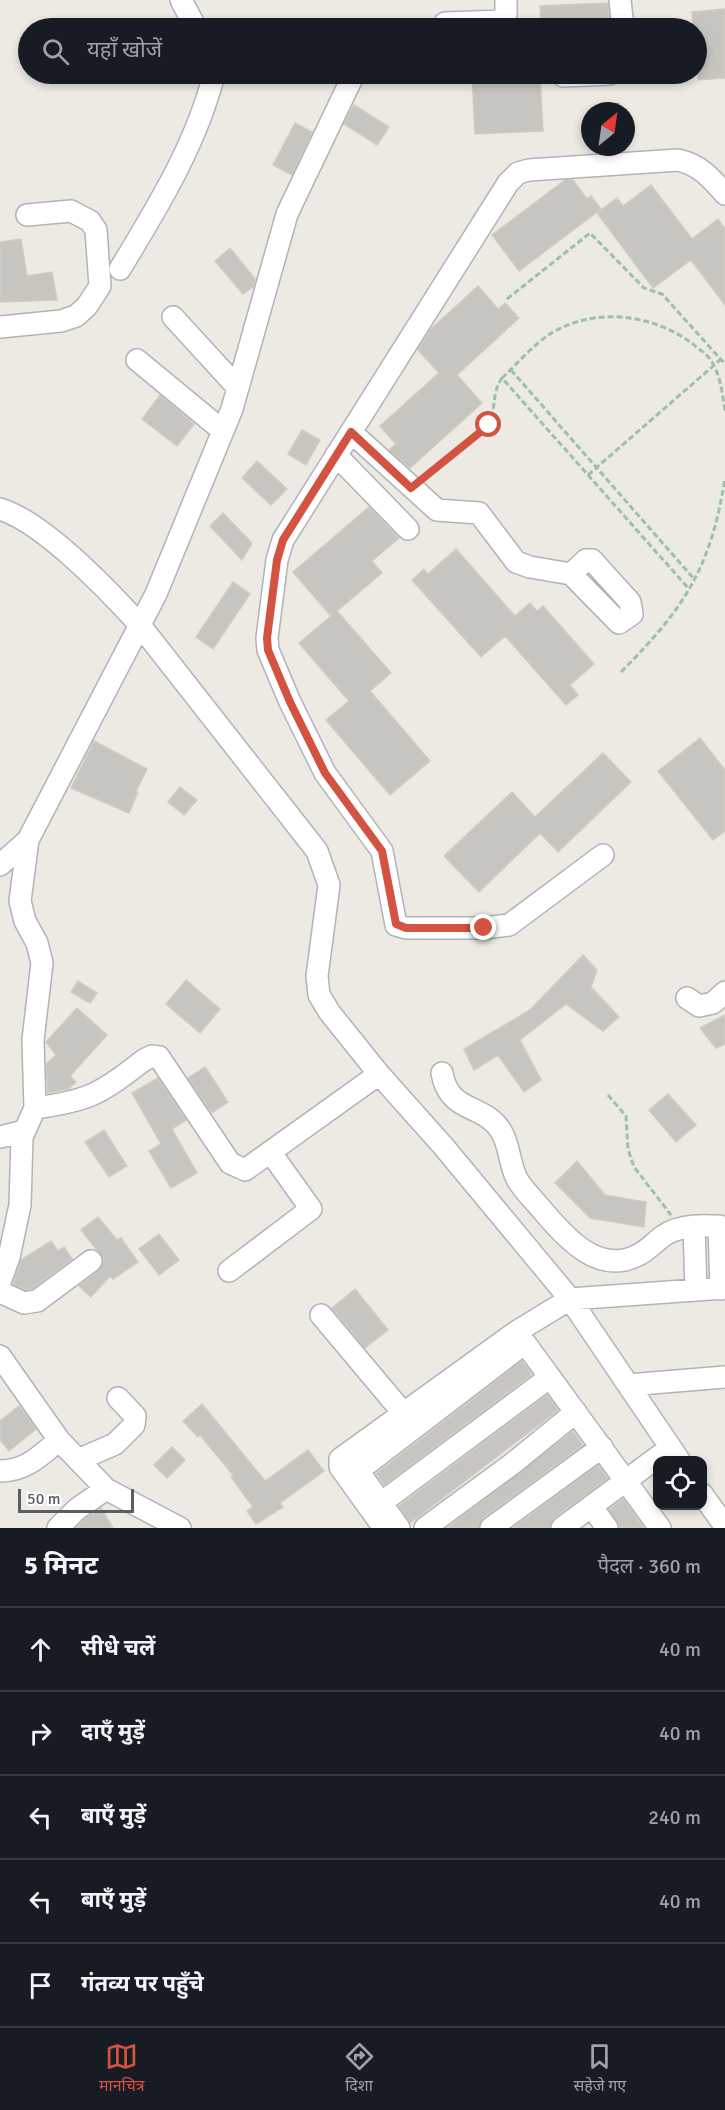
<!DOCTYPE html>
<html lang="hi">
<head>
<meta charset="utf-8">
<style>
  :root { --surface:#171b24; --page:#20242c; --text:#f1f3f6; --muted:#9ea1a6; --line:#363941; --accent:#d35242 }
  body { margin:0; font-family:Signika,"Noto Sans Devanagari",sans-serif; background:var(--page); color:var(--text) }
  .controls { position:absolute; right:18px; bottom:18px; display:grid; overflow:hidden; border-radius:12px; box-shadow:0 3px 9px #0003 }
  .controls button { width:54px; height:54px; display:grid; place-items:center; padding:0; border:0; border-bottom:2px solid var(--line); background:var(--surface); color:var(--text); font:30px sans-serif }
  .compass { position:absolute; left:581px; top:102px; width:54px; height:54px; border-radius:50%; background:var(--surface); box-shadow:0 3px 9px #0003; rotate:29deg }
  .scale { position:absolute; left:18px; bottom:15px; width:116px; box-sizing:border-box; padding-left:6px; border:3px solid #5b5e62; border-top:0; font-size:16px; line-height:21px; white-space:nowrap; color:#5b5e62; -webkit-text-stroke:4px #fff; paint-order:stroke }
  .stop { position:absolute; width:18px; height:18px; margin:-14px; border:4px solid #d35242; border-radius:50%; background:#fff }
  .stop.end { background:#d35242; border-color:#fff; box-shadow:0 2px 6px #0008 }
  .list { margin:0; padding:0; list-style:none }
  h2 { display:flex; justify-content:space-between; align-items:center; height:78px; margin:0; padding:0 24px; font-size:26px }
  h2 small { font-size:20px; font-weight:400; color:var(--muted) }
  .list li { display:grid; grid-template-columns:39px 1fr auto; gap:18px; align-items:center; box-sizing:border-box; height:84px; padding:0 24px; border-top:2px solid var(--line) }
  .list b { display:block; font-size:22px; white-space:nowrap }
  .list em { font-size:20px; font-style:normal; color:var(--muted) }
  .icon { flex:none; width:33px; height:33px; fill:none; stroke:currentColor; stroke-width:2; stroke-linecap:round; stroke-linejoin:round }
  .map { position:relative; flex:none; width:725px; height:1528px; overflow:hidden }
  .search { position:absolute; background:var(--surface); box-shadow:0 3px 9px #0003; left:18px; right:18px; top:18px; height:66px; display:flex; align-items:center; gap:15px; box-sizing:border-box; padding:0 21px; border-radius:33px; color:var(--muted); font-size:22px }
  .sheet { height:498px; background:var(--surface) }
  nav { display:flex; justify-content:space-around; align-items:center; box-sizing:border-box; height:84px; border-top:2px solid var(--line); background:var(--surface); font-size:16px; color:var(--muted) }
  nav a { display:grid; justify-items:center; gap:3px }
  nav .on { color:var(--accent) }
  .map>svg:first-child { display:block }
</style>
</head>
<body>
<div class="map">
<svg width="725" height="1528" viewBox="0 0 725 1528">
  <rect width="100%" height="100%" fill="#eceae3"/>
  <path fill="#c7c5c0" stroke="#d0ccc2" stroke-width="1.5" d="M608,3L610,27L541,28L540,6Z
    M725,9V78L698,80L696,28H693L692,12Z
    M472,74H540L543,131L475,134Z
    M354,105L389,127L377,145L344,124Z
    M295,123L312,132L292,175L273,165Z
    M565,180H573L587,199L591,196L601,209L519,271L492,235Z
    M651,185L692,239L718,219L725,229V305L691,260L653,288L597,213L617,198L623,206Z
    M21,239L27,276L52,272L57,300L0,302V242Z
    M230,248L255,279L254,286L243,294L215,261Z
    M478,286L498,309L505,303L519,318L457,375L482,403L410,468L389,450L396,444L380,426L439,373L418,350L431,329Z
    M160,395L194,424L177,446L142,419Z
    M302,430L320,440L306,465L288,454Z
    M257,461L287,489L271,505L242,478Z
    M369,507L399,538L372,561L382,573L337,611L391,673L370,691L430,761L390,795L326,720L349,701L299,643L331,616L293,572Z
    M223,513L252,543L242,560L210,526Z
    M456,549L515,616L530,603L537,611L543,606L594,664L570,685L578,695L566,705L505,636L481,657L412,580L424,569L428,574Z
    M233,582L250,594L213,649L196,637Z
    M700,738L725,770V831L713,840L658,771Z
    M94,741L147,769L136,791L138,792L129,813L71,788Z
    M603,753L631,782L558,852L540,833L479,892L444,856L512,792L535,817Z
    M180,787L197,800L184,815L168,802Z
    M583,955L597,970L591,987L619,1017L603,1031L566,1004L520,1040L541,1080L524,1092L498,1055L474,1070L464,1049L530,1010Z
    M186,980L220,1009L200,1033L166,1004Z
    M78,981L97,993L90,1003L71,992Z
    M77,1008L107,1035L70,1076L76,1082L68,1089L48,1093L46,1064L56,1055L46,1042Z
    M725,1015V1044L716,1048L700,1028Z
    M205,1067L228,1102L212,1113L188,1078Z
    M158,1078L186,1120L172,1129L197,1173L171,1188L149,1151L161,1144L132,1093Z
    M668,1094L696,1125L676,1142L649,1110Z
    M104,1130L127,1166L109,1177L85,1142Z
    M577,1161L605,1195L646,1202L644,1227L590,1218L555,1183Z
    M98,1217L117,1240L121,1238L138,1262L113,1279L110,1276L91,1297L79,1286L99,1271L104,1259L81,1230Z
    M159,1234L179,1260L159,1275L139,1249Z
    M51,1241L58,1251L64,1247L72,1259L32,1289L26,1290L13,1284L21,1260Z
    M355,1289L388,1330L365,1348L332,1308Z
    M522,1361L532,1374L384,1485L376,1474Z
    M547,1395L558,1410L410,1523L399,1506Z
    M202,1404L265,1481L308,1450L324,1471L280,1503L283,1507L256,1524L247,1511L253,1507L231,1477L233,1475L200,1435L198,1437L183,1421Z
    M19,1406L36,1429L9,1451L0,1440V1421Z
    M573,1431L583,1445L483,1518L478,1528H447Z
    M172,1447L185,1460L167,1478L154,1465Z
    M598,1465L608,1478L554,1518L549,1528H513Z
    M623,1499L644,1528H620L609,1509Z
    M101,1508L113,1528H76L85,1519Z"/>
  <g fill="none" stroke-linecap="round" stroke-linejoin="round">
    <g stroke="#b1b3b7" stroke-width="24">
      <path id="minor" d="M181,0L196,28
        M620,0L623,28
        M445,23L502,21L506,15V0
        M563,76L610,74
        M120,269C157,208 197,143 214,74
        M173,317L238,388
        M0,327L61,321L76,316L87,306L100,286L96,230L90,221L71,211L27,215
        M137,360L223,431
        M351,432L437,510L479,513L516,562L530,567L571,574L619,623L632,614L630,602L592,560H586L571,574
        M336,455L408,529
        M0,509C43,522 108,590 139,624L317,851L329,885L317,976L319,995L330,1013L379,1074L444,1147L570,1299L679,1460
        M603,855L509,925L484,928H406L396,925L382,851L325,773L290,702L268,650L267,638L277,560L283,540L508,183L518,173L529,170L678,160C700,165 710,177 725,194
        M0,865L28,840
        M687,998L699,1006L713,1003L725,992
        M442,1073C449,1114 484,1103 501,1131C510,1145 509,1164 517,1179C523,1190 534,1200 543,1211C565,1237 599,1276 638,1255C647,1251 655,1242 663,1236C680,1224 705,1225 725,1227
        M35,1108C90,1101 101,1093 144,1060L152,1056L159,1057L230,1163L245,1170L379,1074
        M0,1137L24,1131
        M719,1226L721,1289
        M694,1227L696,1290
        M229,1271L311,1209L271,1153
        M0,1282L9,1257L20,1205L22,1137L35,1108L33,1040L42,963L37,943L25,921L20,901L28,840L156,594L232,409L287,214L354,74
        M0,1292L24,1303L37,1301L91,1261
        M321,1315L404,1414
        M0,1356L59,1440L106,1489
        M628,1385L725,1377
        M78,1460L115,1444L134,1425L135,1416L118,1398
        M0,1471C26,1471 40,1456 59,1440
        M702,1494L725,1526
        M381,1503L550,1377
        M592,1507L607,1528
        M58,1528L77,1509L106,1489L180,1528
        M384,1528L340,1467V1459L516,1332L570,1299L725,1288
        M399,1528L358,1471L525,1343L660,1528
        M425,1528L512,1464L576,1412
        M491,1528L602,1447
        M562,1528L670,1448"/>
    </g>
    <path stroke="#9cc1a8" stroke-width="3" stroke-dasharray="6 3" stroke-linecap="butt" d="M507,299L590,233L644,288L662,294L725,364
      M511,370L695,580
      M502,378C517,364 533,345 550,334C595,306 653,314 693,344C698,349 706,353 710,359C721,375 722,393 725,411
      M588,475L720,360
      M425,477L489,425C496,409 492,391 502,378L689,589
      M621,672C684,609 711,568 725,478
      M608,1095L626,1116L628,1149L634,1167L671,1215"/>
    <use href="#minor" stroke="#fff" stroke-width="21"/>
  </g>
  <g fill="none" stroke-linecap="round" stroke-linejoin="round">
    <path stroke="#d35242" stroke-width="8" d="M484,928H406L396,924L382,851L325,773L290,702L268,650L267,638L277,560L283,540L351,432L411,488L489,425"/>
  </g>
</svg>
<div class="controls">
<button><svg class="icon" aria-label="locate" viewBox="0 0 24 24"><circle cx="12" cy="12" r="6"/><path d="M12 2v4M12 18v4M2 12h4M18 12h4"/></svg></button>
</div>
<svg class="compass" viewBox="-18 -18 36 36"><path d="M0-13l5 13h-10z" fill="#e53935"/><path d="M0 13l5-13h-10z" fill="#9ea1a6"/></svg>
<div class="scale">50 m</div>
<div class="stop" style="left:489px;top:425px"></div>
<div class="stop end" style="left:484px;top:928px"></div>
<div class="search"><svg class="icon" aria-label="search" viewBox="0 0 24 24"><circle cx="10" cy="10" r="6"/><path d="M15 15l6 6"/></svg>यहाँ खोजें</div>
</div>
<section class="sheet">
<h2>5 मिनट<small>पैदल · 360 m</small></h2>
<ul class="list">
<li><svg class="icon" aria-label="ahead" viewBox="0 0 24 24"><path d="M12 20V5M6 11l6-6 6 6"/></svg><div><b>सीधे चलें</b></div><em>40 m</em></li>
<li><svg class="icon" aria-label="right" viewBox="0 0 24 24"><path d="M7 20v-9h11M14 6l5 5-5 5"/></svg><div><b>दाएँ मुड़ें</b></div><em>40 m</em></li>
<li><svg class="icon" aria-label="left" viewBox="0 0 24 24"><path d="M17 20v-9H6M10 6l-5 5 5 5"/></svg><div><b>बाएँ मुड़ें</b></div><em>240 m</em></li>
<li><svg class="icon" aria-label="left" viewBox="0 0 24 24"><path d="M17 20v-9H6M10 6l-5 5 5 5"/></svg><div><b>बाएँ मुड़ें</b></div><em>40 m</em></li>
<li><svg class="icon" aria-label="arrive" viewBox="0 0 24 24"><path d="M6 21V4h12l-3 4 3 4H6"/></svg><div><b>गंतव्य पर पहुँचे</b></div></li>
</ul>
</section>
<nav>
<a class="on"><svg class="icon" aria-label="map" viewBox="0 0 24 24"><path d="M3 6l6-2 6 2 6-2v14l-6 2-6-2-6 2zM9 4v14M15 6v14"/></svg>मानचित्र</a>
<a><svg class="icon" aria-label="directions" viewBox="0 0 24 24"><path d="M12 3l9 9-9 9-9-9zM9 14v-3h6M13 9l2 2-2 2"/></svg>दिशा</a>
<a><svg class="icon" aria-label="saved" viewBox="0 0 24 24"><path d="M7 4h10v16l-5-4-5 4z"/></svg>सहेजे गए</a>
</nav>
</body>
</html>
